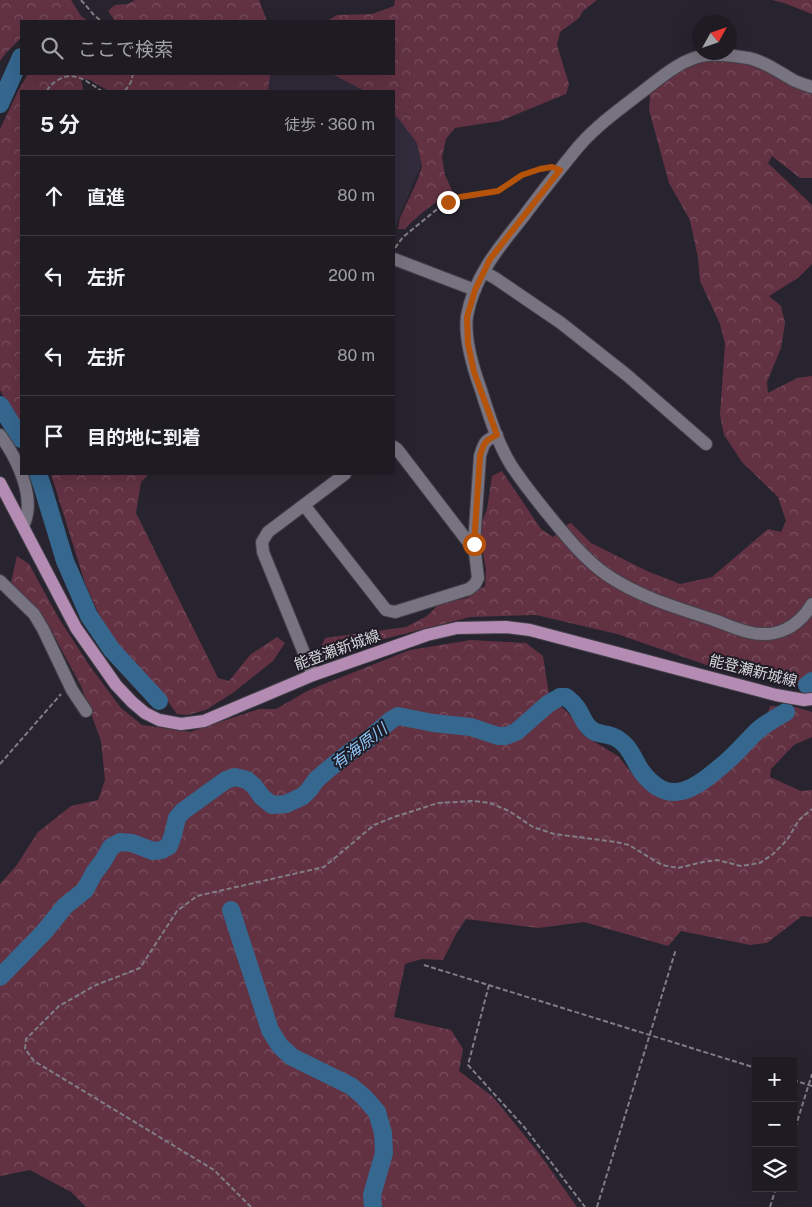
<!DOCTYPE html>
<html lang="ja">
<head>
<meta charset="utf-8">
<style>
  :root { --surface:#1e1b23; --page:#2b2830; --text:#f1f3f6; --muted:#a1a1a6; --line:#3c3941 }
  body { margin:0; font-family:"Public Sans","Noto Sans JP",sans-serif; background:var(--page); color:var(--text) }
  .controls { position:absolute; right:15px; bottom:15px; display:grid; overflow:hidden; border-radius:0px; box-shadow:0 5px 20px #0002 }
  .controls button { width:45px; height:45px; display:grid; place-items:center; padding:0; border:0; border-bottom:1px solid var(--line); background:var(--surface); color:var(--text); font:25px sans-serif }
  .compass { position:absolute; left:692px; top:15px; width:45px; height:45px; border-radius:50%; background:var(--surface); box-shadow:0 5px 20px #0002; rotate:50deg }
  .stop { position:absolute; width:15px; height:15px; margin:-11px; border:4px solid #b45309; border-radius:50%; background:#fff }
  .stop.end { background:#b45309; border-color:#fff; box-shadow:0 1px 5px #0008 }
  .list { margin:0; padding:0; list-style:none }
  h2 { display:flex; justify-content:space-between; align-items:center; height:65px; margin:0; padding:0 20px; font-size:21px }
  h2 small { font-size:16px; font-weight:400; color:var(--muted) }
  .list li { display:grid; grid-template-columns:32px 1fr auto; gap:15px; align-items:center; box-sizing:border-box; height:80px; padding:0 20px; border-top:1px solid var(--line) }
  .list b { display:block; font-size:19px; white-space:nowrap }
  .list em { font-size:16px; font-style:normal; color:var(--muted) }
  .icon { flex:none; width:28px; height:28px; fill:none; stroke:currentColor; stroke-width:2; stroke-linecap:round; stroke-linejoin:round }
  .map { position:relative; flex:none; width:812px; height:1207px; overflow:hidden }
  .search { position:absolute; background:var(--surface); box-shadow:0 5px 20px #0002; left:20px; top:20px; width:375px; height:55px; display:flex; align-items:center; gap:12px; box-sizing:border-box; padding:0 18px; border-radius:0px; color:var(--muted); font-size:19px }
  .panel { position:absolute; background:var(--surface); box-shadow:0 5px 20px #0002; left:20px; top:90px; width:375px; height:385px; border-radius:0px }
  .map>svg:first-child { display:block }
</style>
</head>
<body>
<div class="map">
<svg width="812" height="1207" viewBox="0 0 812 1207">
  <defs>
    <pattern id="forest-crowns" width="20" height="18" patternUnits="userSpaceOnUse" patternTransform="scale(1.25)"><rect width="20" height="18" fill="#623243"/><path d="M2 6a3 3 0 1 1 6 0M12 15a3 3 0 1 1 6 0" fill="none" stroke="#784f5e"/></pattern>
  </defs>
  <rect width="100%" height="100%" fill="#28242f"/>
  <path fill="#312b3b" d="M268,74H335L368,91H267Z
    M394,110L428,149L394,229Z"/>
  <path fill="url(#forest-crowns)" d="M0,0H71L81,16L88,21H21V38L6,53L0,61Z
    M135,0H259L267,21H115L108,11L115,5L128,4Z
    M395,0H597L583,11L579,18L560,32L557,45L569,84L566,94L500,121L455,128L446,139L442,157L445,175L453,193C433,203 420,213 405,229H398L400,218L418,179L422,166L417,143L398,118L394,115V91H365L332,74H394V21H327L337,15L372,14L394,6Z
    M772,0H812V14L784,3Z
    M724,57C744,61 763,66 781,75C792,81 800,92 812,93V178H800L772,156L768,163L812,205V264L798,278L769,296L781,306L785,323L781,348L767,382L768,393L797,378L812,376V685H790L721,670L617,634L536,615L470,617L384,639L324,661L319,652L325,638L406,627L427,616L439,604L467,598L485,586L486,570L479,530L487,509L492,476L502,471L541,529L553,537L568,524L571,523L591,543L647,571L680,584L712,577L768,529L781,532L786,521L778,497L742,462L724,435L720,415L725,344L720,324L700,281L698,258L690,220L669,183L649,110L650,94L665,77L687,65Z
    M28,74H272L270,76L268,91H107V90L90,80L81,79L83,89L82,91H21V427L17,423L0,390V129L18,91Z
    M51,474H149L141,482L136,513L218,678L229,681L250,655L277,637L285,643L273,661L234,692L206,710L187,715L177,714L162,693L106,631L85,583Z
    M17,556L29,564L58,617L89,665L121,708L142,725L190,732L259,709H276L309,690L410,650L471,640L526,643L543,656L549,695L572,717L583,735L618,756L643,787L674,786L713,768L743,746L764,726L770,706L795,707L812,712V737L794,745L771,769L770,777L801,791L812,790V917L802,916L767,943L750,945L681,931L668,946L584,922L538,928L466,919L456,934L443,960L421,959L405,964L394,1017L451,1030L463,1049L459,1071L493,1097L538,1152L577,1207H86L71,1192L30,1170L0,1176V884L16,866L38,832L71,806L98,800L105,780L101,741L81,686L49,626L11,582Z"/>
  <g fill="none" stroke-linecap="round" stroke-linejoin="round">
    <path stroke="#36678f" stroke-width="18" d="M0,104L21,57
      M0,405L21,439
      M38,474L42,485L65,561L89,616L112,650L159,701
      M807,685L812,681
      M231,910L270,1030L280,1046L292,1057L351,1086L364,1097L377,1112L383,1133L384,1153L372,1195L373,1207
      M0,977L44,932L65,906L85,890L94,873L103,861L111,847L120,842L132,843L153,851L162,850L169,846L173,835L177,818L183,811L226,780L235,777L247,780L254,786L262,797L272,805L286,804L303,796L309,790L316,780L325,772L351,751L365,742L391,720L398,716L433,723L471,727L498,736H506L516,732L548,704L560,697H566C570,700 574,704 577,708C582,715 584,725 592,730C598,735 607,733 614,737C617,738 623,743 626,746C633,754 636,764 642,772C671,810 698,786 725,763C736,754 745,743 755,733C764,724 775,718 786,712"/>
    <g stroke="#44414a" stroke-width="14">
      <path id="minor" d="M812,87C806,85 799,83 793,80C779,72 764,61 748,58C735,56 720,54 707,55C681,58 658,80 638,95C615,113 592,129 574,152C557,173 540,194 524,216C500,246 474,276 467,316C464,339 473,368 481,390C489,415 497,442 511,465C522,482 535,498 547,513C565,535 584,559 607,575C639,597 678,608 714,620C725,624 736,629 748,632C775,639 798,628 812,604
        M394,259L475,290
        M484,272L495,278L561,323L628,376L706,444
        M0,435C17,458 37,499 23,526
        M394,447L397,449L469,543L474,544
        M304,505L386,610L395,612L469,589L475,584L478,578L474,544L480,456C484,443 484,441 497,435
        M0,581L34,614L43,629L72,690L86,711
        M313,675L263,552L262,542L268,532L345,474"/>
    </g>
    <g stroke="#44414a" stroke-width="14">
      <path id="major" d="M0,483L76,628L116,685L132,702L145,713L159,720L181,724L204,721L313,675L427,635L457,628L506,627L530,630L776,695L804,700L812,699"/>
    </g>
    <path stroke="#807d86" stroke-width="2" stroke-dasharray="5 2.5" stroke-linecap="butt" d="M81,0L94,15L101,21
      M47,91C49,86 53,83 58,80C75,70 87,82 102,91
      M125,91L131,82L133,74
      M395,248L403,237L447,201L459,197L498,191L522,175L548,168
      M0,764L61,694
      M424,965L756,1068
      M489,985L468,1065L525,1128L585,1207
      M793,1080L812,1086
      M793,1135L812,1074
      M251,1207L214,1170L34,1061L25,1049L26,1039L59,1006L96,985L140,968L177,911L197,896L324,867L374,825L394,817L438,803L473,801L490,803L509,811L533,827L554,834L616,842L629,845L662,865L678,868L703,862L717,860L741,866L760,863L773,854L787,840L799,820L812,809
      M597,1207L676,949
      M770,1207L776,1188"/>
    <use href="#minor" stroke="#787380" stroke-width="12"/>
    <use href="#major" stroke="#b48cb3" stroke-width="12"/>
  </g>
  <g fill="none" stroke-linecap="round" stroke-linejoin="round">
    <path stroke="#b45309" stroke-width="6" d="M448,202L460,197L498,191L522,175L540,169L552,167L560,170L490,259L475,290L467,317L468,344L474,372L497,435C484,441 484,443 480,456L474,544"/>
  </g>
  <g text-anchor="middle" stroke-width="4" stroke-linejoin="round" paint-order="stroke">
    <g font-size="15" fill="#d7d5dc" stroke="#1e1b25">
      <text transform="translate(337 650) rotate(-20)" y="5">能登瀬新城線</text>
      <text transform="translate(753 671) rotate(14)" y="5">能登瀬新城線</text>
    </g>
    <g font-size="16" font-style="italic" fill="#8fc7f8" stroke="#1e1b25">
      <text transform="translate(359 746) rotate(-37)" y="6">有海原川</text>
    </g>
  </g>
</svg>
<div class="controls">
<button>+</button>
<button>−</button>
<button><svg class="icon" aria-label="layers" viewBox="0 0 24 24"><path d="M12 4l9 5-9 5-9-5zM3 14l9 5 9-5"/></svg></button>
</div>
<svg class="compass" viewBox="-18 -18 36 36"><path d="M0-13l5 13h-10z" fill="#e53935"/><path d="M0 13l5-13h-10z" fill="#a1a1a6"/></svg>
<div class="stop" style="left:474px;top:544px"></div>
<div class="stop end" style="left:448px;top:202px"></div>
<div class="search"><svg class="icon" aria-label="search" viewBox="0 0 24 24"><circle cx="10" cy="10" r="6"/><path d="M15 15l6 6"/></svg>ここで検索</div>
<section class="panel">
<h2>5 分<small>徒歩 · 360 m</small></h2>
<ul class="list">
<li><svg class="icon" aria-label="ahead" viewBox="0 0 24 24"><path d="M12 20V5M6 11l6-6 6 6"/></svg><div><b>直進</b></div><em>80 m</em></li>
<li><svg class="icon" aria-label="left" viewBox="0 0 24 24"><path d="M17 20v-9H6M10 6l-5 5 5 5"/></svg><div><b>左折</b></div><em>200 m</em></li>
<li><svg class="icon" aria-label="left" viewBox="0 0 24 24"><path d="M17 20v-9H6M10 6l-5 5 5 5"/></svg><div><b>左折</b></div><em>80 m</em></li>
<li><svg class="icon" aria-label="arrive" viewBox="0 0 24 24"><path d="M6 21V4h12l-3 4 3 4H6"/></svg><div><b>目的地に到着</b></div></li>
</ul>
</section>
</div>
</body>
</html>
